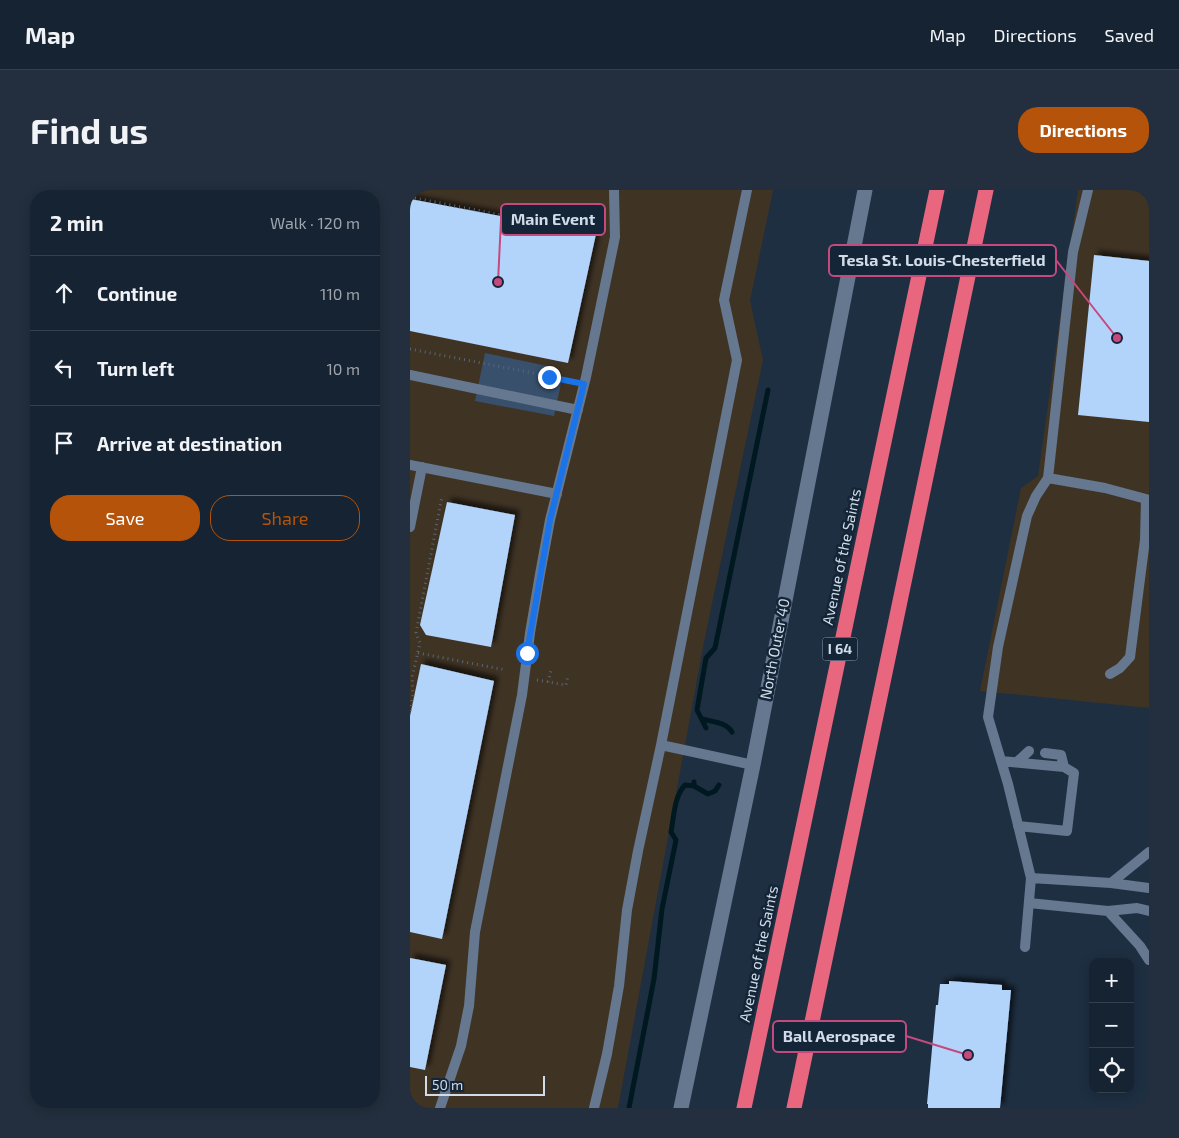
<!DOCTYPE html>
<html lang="en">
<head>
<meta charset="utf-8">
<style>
  :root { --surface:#162332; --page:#232f3e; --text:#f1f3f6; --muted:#9ea4ac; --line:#35404d; --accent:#b45309 }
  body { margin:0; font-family:"Exo 2",sans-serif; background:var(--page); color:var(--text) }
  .controls { position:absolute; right:15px; bottom:15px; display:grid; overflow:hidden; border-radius:10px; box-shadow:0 2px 12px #0003 }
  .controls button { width:45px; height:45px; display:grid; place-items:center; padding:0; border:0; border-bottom:1px solid var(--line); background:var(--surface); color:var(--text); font:25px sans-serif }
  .scale { position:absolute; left:15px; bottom:12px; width:120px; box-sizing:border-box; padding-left:5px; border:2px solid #d1dce8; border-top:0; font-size:14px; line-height:18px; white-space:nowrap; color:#d1dce8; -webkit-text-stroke:4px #142538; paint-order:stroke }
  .stop { position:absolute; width:15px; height:15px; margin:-11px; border:4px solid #1a73e8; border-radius:50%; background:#fff }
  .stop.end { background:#1a73e8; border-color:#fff; box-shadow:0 1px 5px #0008 }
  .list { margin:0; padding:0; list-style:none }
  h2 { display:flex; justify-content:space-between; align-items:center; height:65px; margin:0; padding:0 20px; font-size:21px }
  h2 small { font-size:16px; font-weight:400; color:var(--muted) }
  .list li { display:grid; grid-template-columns:32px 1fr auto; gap:15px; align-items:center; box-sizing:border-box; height:75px; padding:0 20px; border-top:1px solid var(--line) }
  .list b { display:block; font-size:19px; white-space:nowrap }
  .list em { font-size:16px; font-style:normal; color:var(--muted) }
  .actions { display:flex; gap:10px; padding:15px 20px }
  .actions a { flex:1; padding:11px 0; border:1px solid var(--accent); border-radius:20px; text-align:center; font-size:18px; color:var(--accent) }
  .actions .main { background:var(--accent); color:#fff }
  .icon { flex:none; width:28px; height:28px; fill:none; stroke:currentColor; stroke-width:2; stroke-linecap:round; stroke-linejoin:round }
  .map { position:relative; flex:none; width:739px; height:918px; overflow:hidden; border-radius:20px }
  header { display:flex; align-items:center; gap:30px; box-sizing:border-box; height:70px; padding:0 25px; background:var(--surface); border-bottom:1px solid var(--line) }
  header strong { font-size:24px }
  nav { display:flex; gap:28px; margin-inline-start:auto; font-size:18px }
  .intro { display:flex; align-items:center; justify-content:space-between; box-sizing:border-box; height:120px; padding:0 30px }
  h1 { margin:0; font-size:35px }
  .button { padding:12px 22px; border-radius:20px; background:var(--accent); color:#fff; font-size:18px; font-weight:700 }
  main { display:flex; gap:30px; padding:0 30px }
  aside { flex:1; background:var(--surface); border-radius:20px; box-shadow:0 2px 12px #0003 }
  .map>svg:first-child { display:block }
</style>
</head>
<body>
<header>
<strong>Map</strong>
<nav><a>Map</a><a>Directions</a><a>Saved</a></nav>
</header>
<div class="intro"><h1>Find us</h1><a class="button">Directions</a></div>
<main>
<aside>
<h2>2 min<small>Walk · 120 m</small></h2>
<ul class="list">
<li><svg class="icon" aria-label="ahead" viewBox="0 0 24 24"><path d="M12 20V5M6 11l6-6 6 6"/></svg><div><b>Continue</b></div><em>110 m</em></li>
<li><svg class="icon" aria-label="left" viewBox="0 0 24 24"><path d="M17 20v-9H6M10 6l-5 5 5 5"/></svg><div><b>Turn left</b></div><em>10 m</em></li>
<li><svg class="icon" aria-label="arrive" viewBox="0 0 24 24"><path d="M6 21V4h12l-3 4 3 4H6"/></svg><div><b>Arrive at destination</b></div></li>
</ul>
<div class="actions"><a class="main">Save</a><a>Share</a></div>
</aside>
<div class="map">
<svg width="739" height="918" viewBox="0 0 739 918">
  <defs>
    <filter id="shadow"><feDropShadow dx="4.5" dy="-4.5" stdDeviation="2.5" flood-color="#0009"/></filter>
  </defs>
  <rect width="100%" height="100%" fill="#1e2f42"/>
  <path fill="#3f3324" d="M0,0H363L340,111L353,170L294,452L208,918H0Z
    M668,0H739V518L570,501L611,298L628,286Z"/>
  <path fill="#38506c" d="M75,163L142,177L140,187L152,189L144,226L65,211Z"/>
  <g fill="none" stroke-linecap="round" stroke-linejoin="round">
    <path stroke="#001920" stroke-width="5" d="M292,529C303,532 316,532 322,542
      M296,538L287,520L296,468L305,458L358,200
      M284,596L298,604L305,601L309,595
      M219,918L244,789L252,719L266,650L261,642C264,626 264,607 275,595L284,596V592"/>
  </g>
  <path fill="#b3d4fa" filter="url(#shadow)" d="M0,9L186,44L158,173L0,141Z
    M684,65L739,71V232L668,225Z
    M37,312L105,325L81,457L16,445L10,435Z
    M11,474L84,491L32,749L0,742V526Z
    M0,768L36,775L15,880L0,877Z
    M539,791L592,795V800H601L590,918H518V914H517L526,815H528L530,794H539Z"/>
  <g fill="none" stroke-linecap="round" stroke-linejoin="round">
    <path stroke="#576677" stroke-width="3" stroke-dasharray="1 4" stroke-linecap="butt" d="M0,7L193,45
      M0,159L164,191
      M8,463L96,480
      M127,490L156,495L158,485
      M138,492L141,481
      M0,521L3,505L2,487L10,453L6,443L32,306"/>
    <path stroke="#65788f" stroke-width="10" d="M0,185L168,220
      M0,275L147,304
      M638,288L695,298L736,309L735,350L720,467L710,478L700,484
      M0,337L12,277
      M251,555L343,575
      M635,563L651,565L654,577
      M591,571L654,577L664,583L657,641L608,636
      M607,572L619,561
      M621,688L701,693L739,698
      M701,693L739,662
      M619,713L698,721L727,718L739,721
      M698,721L730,756L739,770
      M615,757L621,688L598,594L578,527L588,457L617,326L626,306L638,288L663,62L678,0
      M30,918L51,856L59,816L65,742L112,505L120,443L130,384L140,330L176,187L205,47L204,0
      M184,918L197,864L209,796L217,720L228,661L251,555L327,170L314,110L337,0"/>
    <path stroke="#65788f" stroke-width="15" d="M271,918L343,575L455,0"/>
    <path stroke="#e8677f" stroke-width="15" d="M334,918L527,0
      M384,918L576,0"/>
  </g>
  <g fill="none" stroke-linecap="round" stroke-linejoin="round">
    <path stroke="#1a73e8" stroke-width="6" d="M117,463L140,330L174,194L139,187"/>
  </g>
  <g text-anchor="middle" stroke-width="5" stroke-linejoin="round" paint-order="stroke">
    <rect fill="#142538" stroke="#98a5b3" stroke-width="1" x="412.5" y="447.5" width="35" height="23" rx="4"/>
    <g font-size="14" font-weight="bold" fill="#d1dce8">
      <text x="430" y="464">I 64</text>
    </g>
    <g font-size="15" fill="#d1dce8" stroke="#142538">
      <text transform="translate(432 367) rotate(-78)" y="5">Avenue of the Saints</text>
      <text transform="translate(365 459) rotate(-79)" y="5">North Outer 40</text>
      <text transform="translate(349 764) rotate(-78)" y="5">Avenue of the Saints</text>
    </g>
  </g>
  <path fill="none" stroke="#c6497e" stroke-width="2" d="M88 92L91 30M707 148L646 70M558 865L496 846"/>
  <g fill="#c6497e" stroke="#142538" stroke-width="2">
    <circle cx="88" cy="92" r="5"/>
    <circle cx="707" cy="148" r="5"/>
    <circle cx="558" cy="865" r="5"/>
  </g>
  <g fill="#142538" stroke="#c6497e" stroke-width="2">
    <rect x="91" y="14" width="104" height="31" rx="5"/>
    <rect x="419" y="55" width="227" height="31" rx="5"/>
    <rect x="363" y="831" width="133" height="31" rx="5"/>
  </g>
  <g font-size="16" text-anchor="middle" font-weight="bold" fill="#d1dce8">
    <text x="143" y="35">Main Event</text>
    <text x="532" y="76">Tesla St. Louis-Chesterfield</text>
    <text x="429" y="852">Ball Aerospace</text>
  </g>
</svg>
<div class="controls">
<button>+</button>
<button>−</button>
<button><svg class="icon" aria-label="locate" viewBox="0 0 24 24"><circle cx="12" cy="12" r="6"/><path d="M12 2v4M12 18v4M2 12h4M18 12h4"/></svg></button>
</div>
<div class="scale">50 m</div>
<div class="stop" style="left:117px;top:463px"></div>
<div class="stop end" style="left:139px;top:187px"></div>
</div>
</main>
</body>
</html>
